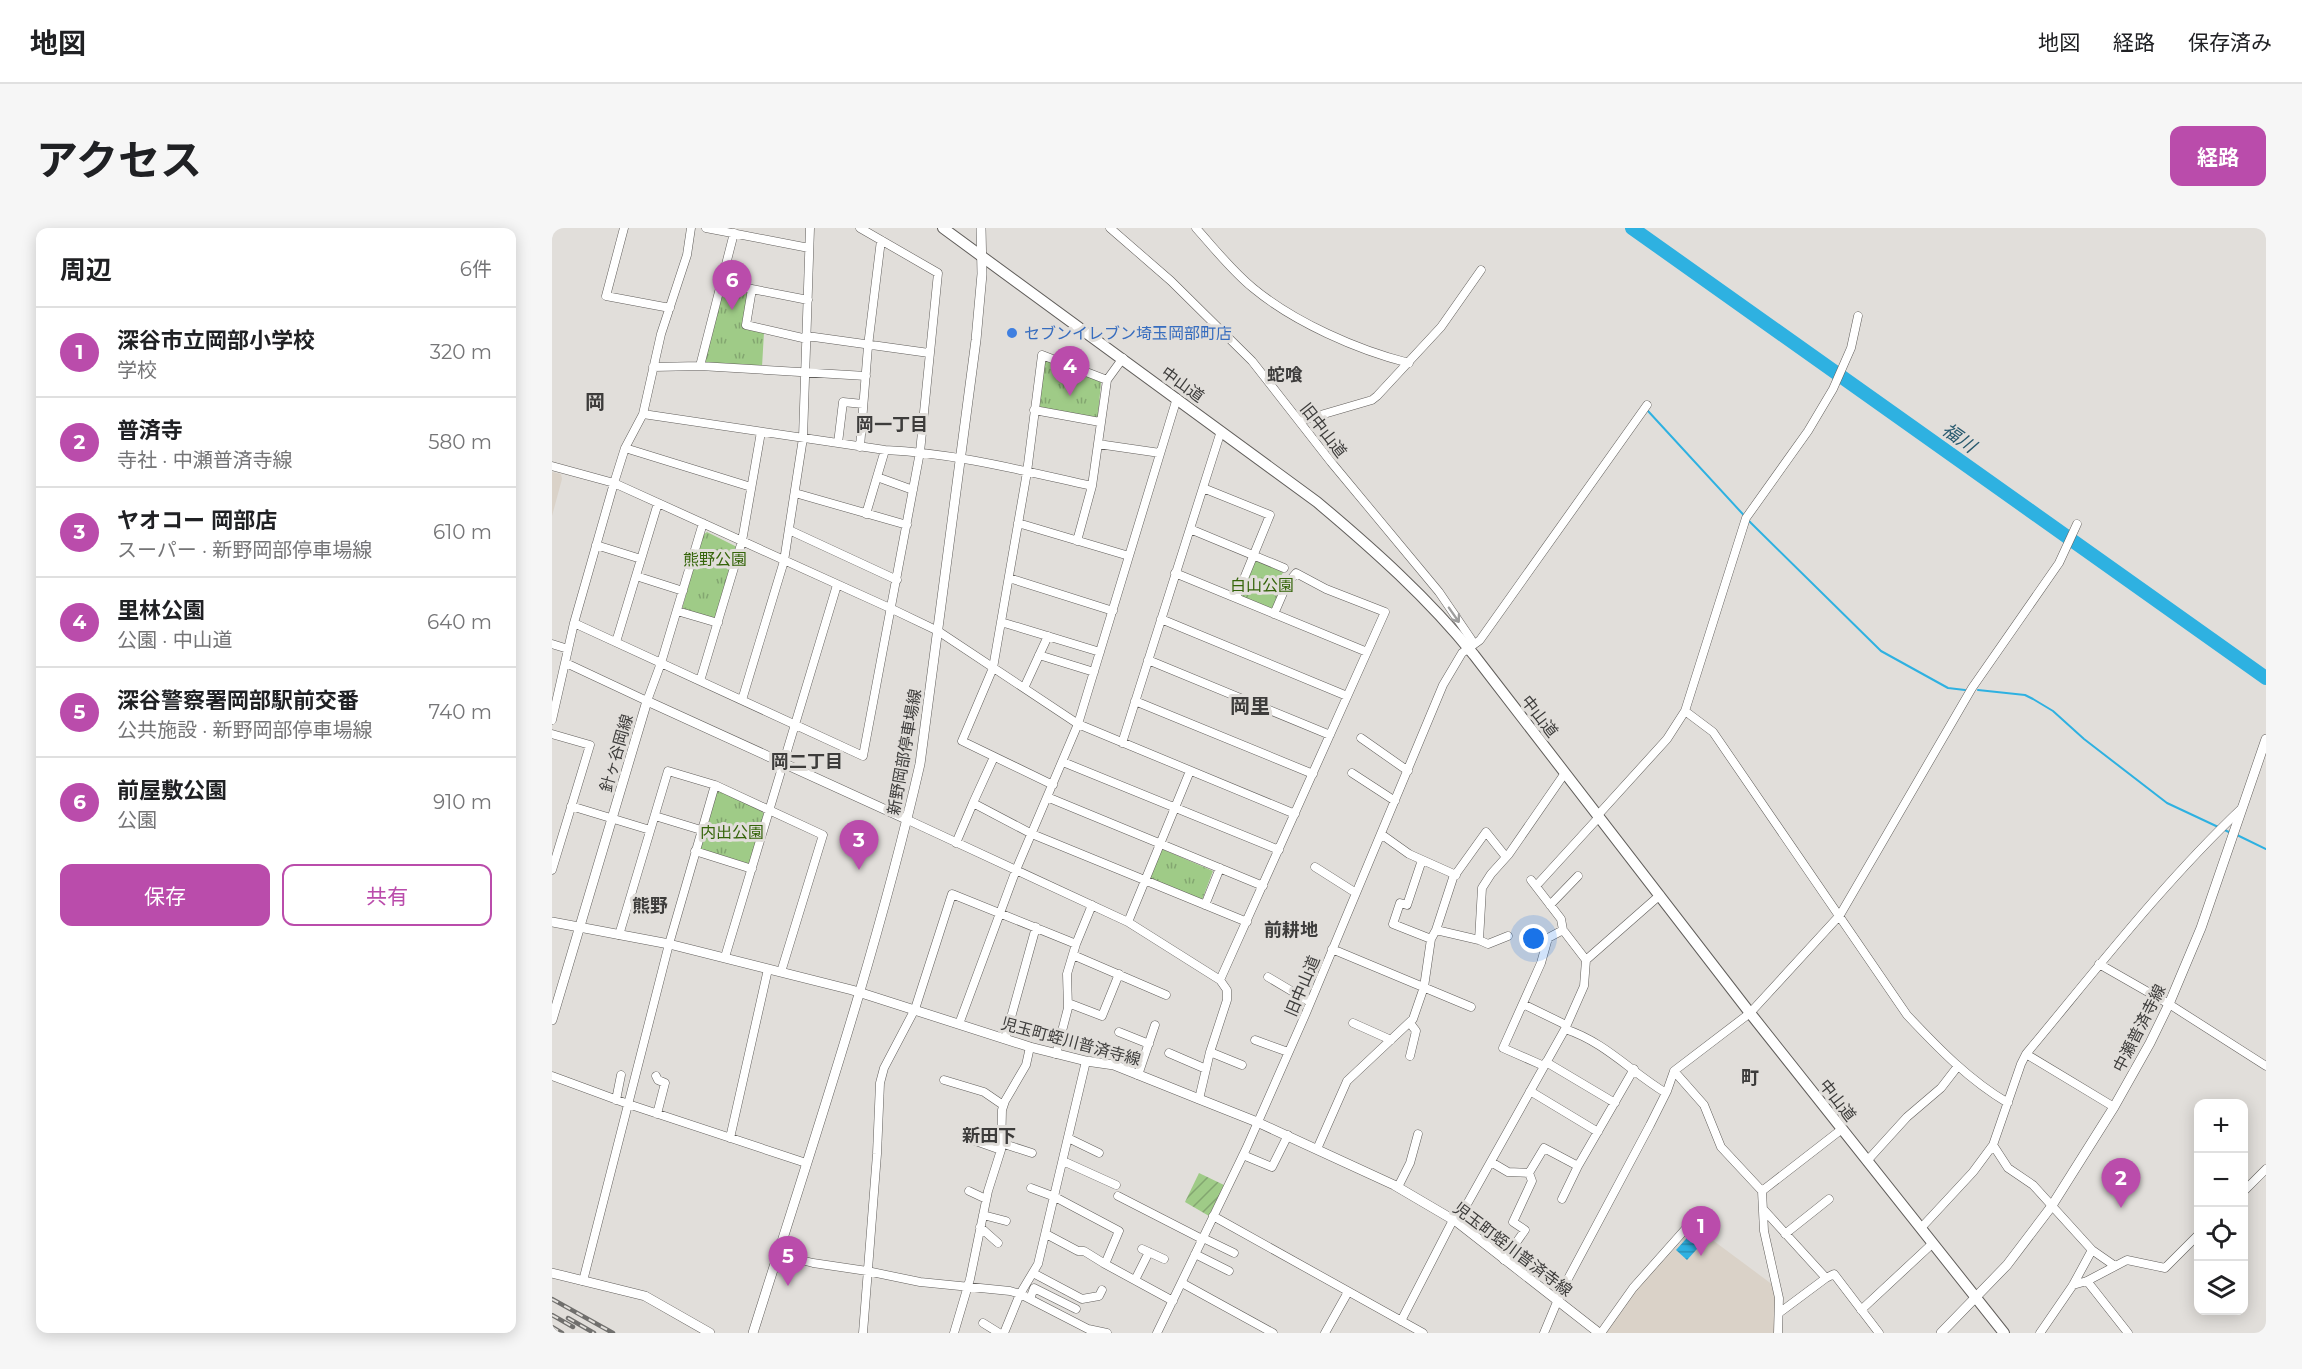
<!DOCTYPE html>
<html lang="ja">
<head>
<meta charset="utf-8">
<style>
  :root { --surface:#fff; --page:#f6f6f6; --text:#202124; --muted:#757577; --line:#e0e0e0; --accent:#ba4cab }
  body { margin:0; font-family:Montserrat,"Noto Sans JP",sans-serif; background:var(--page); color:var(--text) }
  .controls { position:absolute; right:18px; bottom:18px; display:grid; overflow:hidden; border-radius:12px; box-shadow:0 3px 15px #0003 }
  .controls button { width:54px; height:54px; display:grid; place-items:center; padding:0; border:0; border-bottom:2px solid var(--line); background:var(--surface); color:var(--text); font:30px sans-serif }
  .you { position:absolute; left:982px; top:711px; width:21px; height:21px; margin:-15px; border:4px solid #fff; border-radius:50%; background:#1a73e8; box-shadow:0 0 0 9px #1a73e833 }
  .badge { display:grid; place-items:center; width:39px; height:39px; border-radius:50%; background:var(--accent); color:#fff; font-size:20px; font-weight:700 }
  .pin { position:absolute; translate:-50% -50px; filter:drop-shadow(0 2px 3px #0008) }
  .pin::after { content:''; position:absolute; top:32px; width:21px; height:18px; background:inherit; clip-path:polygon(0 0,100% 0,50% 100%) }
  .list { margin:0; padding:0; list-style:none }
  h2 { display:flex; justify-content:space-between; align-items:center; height:78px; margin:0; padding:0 24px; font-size:26px }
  h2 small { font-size:20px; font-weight:400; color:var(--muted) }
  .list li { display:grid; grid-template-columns:39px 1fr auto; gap:18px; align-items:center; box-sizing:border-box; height:90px; padding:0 24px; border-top:2px solid var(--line) }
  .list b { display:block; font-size:22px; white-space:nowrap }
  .list p { margin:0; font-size:20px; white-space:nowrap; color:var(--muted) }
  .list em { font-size:20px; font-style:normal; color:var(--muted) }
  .actions { display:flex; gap:12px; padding:18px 24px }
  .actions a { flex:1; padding:14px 0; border:2px solid var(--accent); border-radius:12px; text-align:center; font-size:21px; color:var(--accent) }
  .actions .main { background:var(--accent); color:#fff }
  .icon { flex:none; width:33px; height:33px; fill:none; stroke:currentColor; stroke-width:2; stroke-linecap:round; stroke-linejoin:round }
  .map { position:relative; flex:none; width:1714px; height:1105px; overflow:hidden; border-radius:12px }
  header { display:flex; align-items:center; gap:36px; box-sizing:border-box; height:84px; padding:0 30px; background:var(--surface); border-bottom:2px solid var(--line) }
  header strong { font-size:28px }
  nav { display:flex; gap:33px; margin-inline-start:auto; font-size:21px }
  .intro { display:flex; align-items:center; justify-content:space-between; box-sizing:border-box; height:144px; padding:0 36px }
  h1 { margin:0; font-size:42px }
  .button { padding:15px 27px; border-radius:12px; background:var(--accent); color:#fff; font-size:21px; font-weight:700 }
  main { display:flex; gap:36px; padding:0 36px }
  aside { flex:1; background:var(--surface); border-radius:12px; box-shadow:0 3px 15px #0003 }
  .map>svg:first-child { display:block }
</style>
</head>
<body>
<header>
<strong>地図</strong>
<nav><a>地図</a><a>経路</a><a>保存済み</a></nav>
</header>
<div class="intro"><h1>アクセス</h1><a class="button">経路</a></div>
<main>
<aside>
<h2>周辺<small>6件</small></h2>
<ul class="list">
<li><span class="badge">1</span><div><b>深谷市立岡部小学校</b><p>学校</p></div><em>320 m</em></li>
<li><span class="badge">2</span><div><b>普済寺</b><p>寺社 · 中瀬普済寺線</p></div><em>580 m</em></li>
<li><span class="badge">3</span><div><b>ヤオコー 岡部店</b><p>スーパー · 新野岡部停車場線</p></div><em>610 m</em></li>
<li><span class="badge">4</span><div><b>里林公園</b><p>公園 · 中山道</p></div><em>640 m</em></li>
<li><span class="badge">5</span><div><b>深谷警察署岡部駅前交番</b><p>公共施設 · 新野岡部停車場線</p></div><em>740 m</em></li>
<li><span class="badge">6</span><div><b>前屋敷公園</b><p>公園</p></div><em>910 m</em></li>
</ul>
<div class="actions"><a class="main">保存</a><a>共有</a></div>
</aside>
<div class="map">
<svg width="1714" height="1105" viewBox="0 0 1714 1105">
  <defs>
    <pattern id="grass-tufts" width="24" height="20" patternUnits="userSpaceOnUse" patternTransform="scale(1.5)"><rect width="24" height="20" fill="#9fcb87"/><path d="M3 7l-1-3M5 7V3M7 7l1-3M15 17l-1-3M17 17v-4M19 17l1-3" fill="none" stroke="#83a670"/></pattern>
    <pattern id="garden-furrows" width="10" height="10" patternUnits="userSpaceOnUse" patternTransform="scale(1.5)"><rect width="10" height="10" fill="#9fcb87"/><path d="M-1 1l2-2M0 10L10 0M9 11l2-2" fill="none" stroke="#83a670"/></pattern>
    <pattern id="water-rules" width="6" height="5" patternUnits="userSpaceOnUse" patternTransform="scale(1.5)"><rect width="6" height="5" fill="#2eb1e1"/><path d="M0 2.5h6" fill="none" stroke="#2891b8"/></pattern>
  </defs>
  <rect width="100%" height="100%" fill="#e1deda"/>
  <path fill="#dad2c8" d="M0,244L9,246L10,251L0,288Z
    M1143,999L1221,1057L1223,1069V1105H1054L1080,1066Z"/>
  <path fill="url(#grass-tufts)" d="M176,60L197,64L192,99L212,104L210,139L154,136L152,133L172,62Z
    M492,132L549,154L546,188L542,190L486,179Z
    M155,304L185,319L164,391L130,381L151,307Z
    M703,331L732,343L727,351L732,354L722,381L719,382L688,368Z
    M168,562L210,583L212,586L197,637L147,622L164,565Z
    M610,621L661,643L650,672L597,650Z"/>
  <path fill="url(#garden-furrows)" d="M647,945L672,957L657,988L633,974Z"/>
  <path fill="url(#water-rules)" d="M1143,1001L1154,1011L1135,1032L1124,1022Z"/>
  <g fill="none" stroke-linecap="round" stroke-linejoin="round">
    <path stroke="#2eb1e1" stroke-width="2" d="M1096,183L1199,295L1329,423L1396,460L1413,462
      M1426,462L1473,467L1481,471L1501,483L1532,511L1615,575L1679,605
      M1685,607L1714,621"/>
    <path stroke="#2eb1e1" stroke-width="14" d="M1080,0L1714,450"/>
    <g stroke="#615e5b" stroke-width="9">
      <path id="minor" d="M72,0L54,68L118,80
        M154,0L257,20
        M558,0L619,53L700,133L779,234L887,364L919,411L917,421
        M644,0C662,20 680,43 701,60C742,94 805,122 857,135
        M169,55L256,72
        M200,61L194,97L255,111
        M255,108L377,125
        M148,138L182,5
        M101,139L148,138L314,148
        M482,182L548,194
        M91,186L333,222C403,225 472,243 540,258
        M748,193L820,172L825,168L889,99L929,42
        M286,215L291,174L311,176
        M546,216L608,225
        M308,219L316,118L329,12
        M73,220L199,259
        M0,238L62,255L340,381L386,403L526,496L743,586
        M325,249L361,262
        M651,260L718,287L684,370
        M243,265L355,297
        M314,286L333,222
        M466,295L577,328
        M638,301L732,340
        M237,302L345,352
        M525,313L540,258L555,152L571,130
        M44,317L89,331
        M623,345L815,424
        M84,348L131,363
        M457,350L561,383
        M125,383L166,395
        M609,391L795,468
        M449,394L548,424
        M22,395L311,528L368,224L386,45L308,0
        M64,414L106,275
        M0,416L16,421
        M487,427L542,444
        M596,432L778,507
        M14,435L95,473L109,435L151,295
        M148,453L190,313L209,204
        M472,460L496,408
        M190,472L232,333L251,210L258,0
        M583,473L761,546
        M1133,483L1161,504L1355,787C1386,820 1417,852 1456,875
        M0,492L22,395L62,255L73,220L91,186L109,106L135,27L139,0
        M0,506L38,517L0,642
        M809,510L856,543
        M570,515L669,203
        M442,529L421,575L480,606L695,694
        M511,534L727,622
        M800,545L843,573
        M501,557L410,513L441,440L475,244L490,127L555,152
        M495,569L711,658
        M19,578L98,602
        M1046,587L1115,511L1133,483L1194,290L1256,203L1281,161L1299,120L1306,88
        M103,588L149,602
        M356,592L576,694L668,752L675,762V772L658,824L647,871
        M829,606L857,626L904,647
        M404,615L421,575
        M143,623L200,641
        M954,629L934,604L901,650L884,702L927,712L930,660L939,646L957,626L1013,545
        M870,632L855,677L848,675L841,696L879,711
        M763,639L804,665
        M979,652L1009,691L1011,702
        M984,658L1047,589
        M653,677L668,640
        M998,677L1026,648
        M576,694L638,543
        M67,707L116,543L163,557L271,607L229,744
        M927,712L936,716L956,708
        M780,721L919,779
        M521,727L614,767
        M173,729L285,357
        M1547,736L1617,776L1714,838
        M716,749L758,774
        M668,752L833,384L774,361L744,345L735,356L722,386
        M516,775L550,788L567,746
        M971,776L1014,797
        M801,795L839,812
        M858,795L864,803L858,828
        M407,796L464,642L526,496L625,170
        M1013,801C1053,814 1079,844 1114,865
        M567,804L597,816
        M453,811L484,699
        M703,812L736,824
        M658,824L690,837
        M617,825L654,841
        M504,826L516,780L515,746L524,716L540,677
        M1474,826L1562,879
        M994,834L1063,875
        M992,838L951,820L989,735L996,710L1011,702L1034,732
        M1122,843L1152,877L1169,919L1210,963L1212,1003L1227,1070L1226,1105
        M586,847L603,797
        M0,848L76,876L254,935
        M104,848L106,852L113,855L105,886
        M392,852L432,864L451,877
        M978,863L1046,904
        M64,872L69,847
        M178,910L216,741
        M415,910L449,922
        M516,910L547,925
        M449,915L480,925
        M1441,917L1456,940L1481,957L1540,1022L1563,1038
        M765,921L795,853L861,791L872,759L879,711L884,702
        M691,927L720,939L736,907
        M511,933L564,957
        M1315,933L1355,889L1389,860L1406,838
        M939,934L956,944L977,945
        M846,959L858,935L866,906
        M479,960L503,969L567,1003L553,1036L621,1073
        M417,963L434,971
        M1210,963L1290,901
        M1692,963L1714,941
        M566,968L650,1011
        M1010,971L1026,938L1082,841
        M1212,982L1274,1050L1227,1085
        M431,987L454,993
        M661,988L871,1105
        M905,994L1013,801L1032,758L1034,732L1108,667
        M428,999L446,1015
        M1369,1000L1421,944L1441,917L1469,836L1474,826C1544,742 1610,656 1690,580
        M494,1006L526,1023H532L553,1036
        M1233,1006L1277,971
        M651,1010L682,1025
        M590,1021L612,1031
        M226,1026L261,1035L315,1043L368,1054L458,1063L468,1066L536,1101L555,1105
        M643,1026L677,1043
        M952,1032L973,1002L961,994L980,953L977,945L992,920L1026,938
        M481,1045L530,1071L547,1068L550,1062
        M1274,1050L1282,1046L1327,1105
        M583,1052L597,1024
        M31,1053L117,716L163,557
        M1535,1053L1576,1105
        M630,1055L721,1105
        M1521,1057L1535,1053L1575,1032L1613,1040L1646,1007
        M478,1071L482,1060L524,1081
        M1309,1082L1381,1015
        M849,1093L901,992
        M431,1095L447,1105
        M311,1105L325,926L328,855L332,840L363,781L400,666L524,716
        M402,1105L418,1051L436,963L449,922L450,882L453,873L474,837L478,819
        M452,1105L468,1066L486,1036L534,833
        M605,1105L694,921L754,785L891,457L910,425L928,412L1095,177
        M773,1105L796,1064
        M992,1105L1010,1062L1098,897L1115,863L1122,843L1198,785L1288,687L1420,460L1507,335L1525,296
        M1049,1105L1081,1060L1137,997
        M1488,1105L1521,1057L1540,1022"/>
    </g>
    <g stroke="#615e5b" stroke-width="10">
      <path id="major" d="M0,694L117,716L300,762L478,819L534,833L562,837L647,871L705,894L842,957L905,994L1047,1105
        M0,792L95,473L356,592
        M0,1045L93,1068L158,1105
        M201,1105C260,917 324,729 368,536L424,112L430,46L429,0
        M1389,1105L1455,1037L1499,979L1562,879L1598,815L1617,776L1649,700L1714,511"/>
    </g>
    <g stroke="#615e5b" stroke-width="12">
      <path id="highway" d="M391,0L765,274C821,321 876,370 922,427L1198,785L1452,1105"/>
    </g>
    <use href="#minor" stroke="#fff" stroke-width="8"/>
    <use href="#major" stroke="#fff" stroke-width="9"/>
    <use href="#highway" stroke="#fff" stroke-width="10"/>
    <g stroke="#706f6d" stroke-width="4.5">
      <path id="rail" d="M0,1071L61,1105
        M0,1087L21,1099
        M16,1090L42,1105
        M0,1099L10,1105"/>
    </g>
    <use href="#rail" stroke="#e1deda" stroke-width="2" stroke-dasharray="7" stroke-linecap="butt"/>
  </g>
  <defs><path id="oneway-shaft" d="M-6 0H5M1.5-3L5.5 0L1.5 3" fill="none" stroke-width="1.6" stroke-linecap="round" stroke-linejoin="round" transform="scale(1.5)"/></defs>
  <use stroke="#9e9e9d" href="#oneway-shaft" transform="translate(902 387) rotate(55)"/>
  <circle fill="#3f7fe0" stroke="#e1deda" stroke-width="2" cx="460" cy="105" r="6"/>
  <g text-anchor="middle" stroke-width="6" stroke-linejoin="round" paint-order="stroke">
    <g font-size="16" fill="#366cbe" stroke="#e1deda" text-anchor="start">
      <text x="472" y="111">セブンイレブン埼玉岡部町店</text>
    </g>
    <g font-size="16" fill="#3d3c3b" stroke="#e1deda">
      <text transform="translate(631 156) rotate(36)" y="6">中山道</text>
      <text transform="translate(772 202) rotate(52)" y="6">旧中山道</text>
      <text transform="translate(988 488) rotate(52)" y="6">中山道</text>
      <text transform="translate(352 524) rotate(-80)" y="6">新野岡部停車場線</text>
      <text transform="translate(64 525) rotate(-74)" y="6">針ヶ谷岡線</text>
      <text transform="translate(750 758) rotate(-67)" y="6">旧中山道</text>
      <text transform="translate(1587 800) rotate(-63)" y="6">中瀬普済寺線</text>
      <text transform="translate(519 813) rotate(15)" y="6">児玉町蛭川普済寺線</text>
      <text transform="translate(1286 872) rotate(52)" y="6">中山道</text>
      <text transform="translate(961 1021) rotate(37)" y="6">児玉町蛭川普済寺線</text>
    </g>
    <g font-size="16" fill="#346409" stroke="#e1deda">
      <text x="163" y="337">熊野公園</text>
      <text x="710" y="363">白山公園</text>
      <text x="180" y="610">内出公園</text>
    </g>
    <g font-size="18" font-weight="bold" fill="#3d3c3b" stroke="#e1deda">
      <text x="733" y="153">蛇喰</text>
      <text x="340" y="203">岡一丁目</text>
      <text x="255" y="540">岡二丁目</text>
      <text x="98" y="684">熊野</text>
      <text x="739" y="708">前耕地</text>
      <text x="1198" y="856">町</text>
      <text x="437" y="914">新田下</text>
    </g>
    <g font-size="18" font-style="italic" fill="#27596e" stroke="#e1deda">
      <text transform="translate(1407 210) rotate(35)" y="6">福川</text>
    </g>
    <g font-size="20" font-weight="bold" fill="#3d3c3b" stroke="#e1deda">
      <text x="43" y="181">岡</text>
      <text x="698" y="485">岡里</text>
    </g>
  </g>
</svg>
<div class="controls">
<button>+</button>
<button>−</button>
<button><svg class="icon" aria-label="locate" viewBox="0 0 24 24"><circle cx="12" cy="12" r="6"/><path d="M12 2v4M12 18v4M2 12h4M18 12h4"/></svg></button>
<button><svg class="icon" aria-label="layers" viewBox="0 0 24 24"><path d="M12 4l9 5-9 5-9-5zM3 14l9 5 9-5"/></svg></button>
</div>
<div class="you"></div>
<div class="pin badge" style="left:1149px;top:1028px">1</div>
<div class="pin badge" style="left:1569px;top:980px">2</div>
<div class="pin badge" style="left:307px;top:642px">3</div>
<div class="pin badge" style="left:518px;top:168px">4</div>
<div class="pin badge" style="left:236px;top:1058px">5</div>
<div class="pin badge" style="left:180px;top:82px">6</div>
</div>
</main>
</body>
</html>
